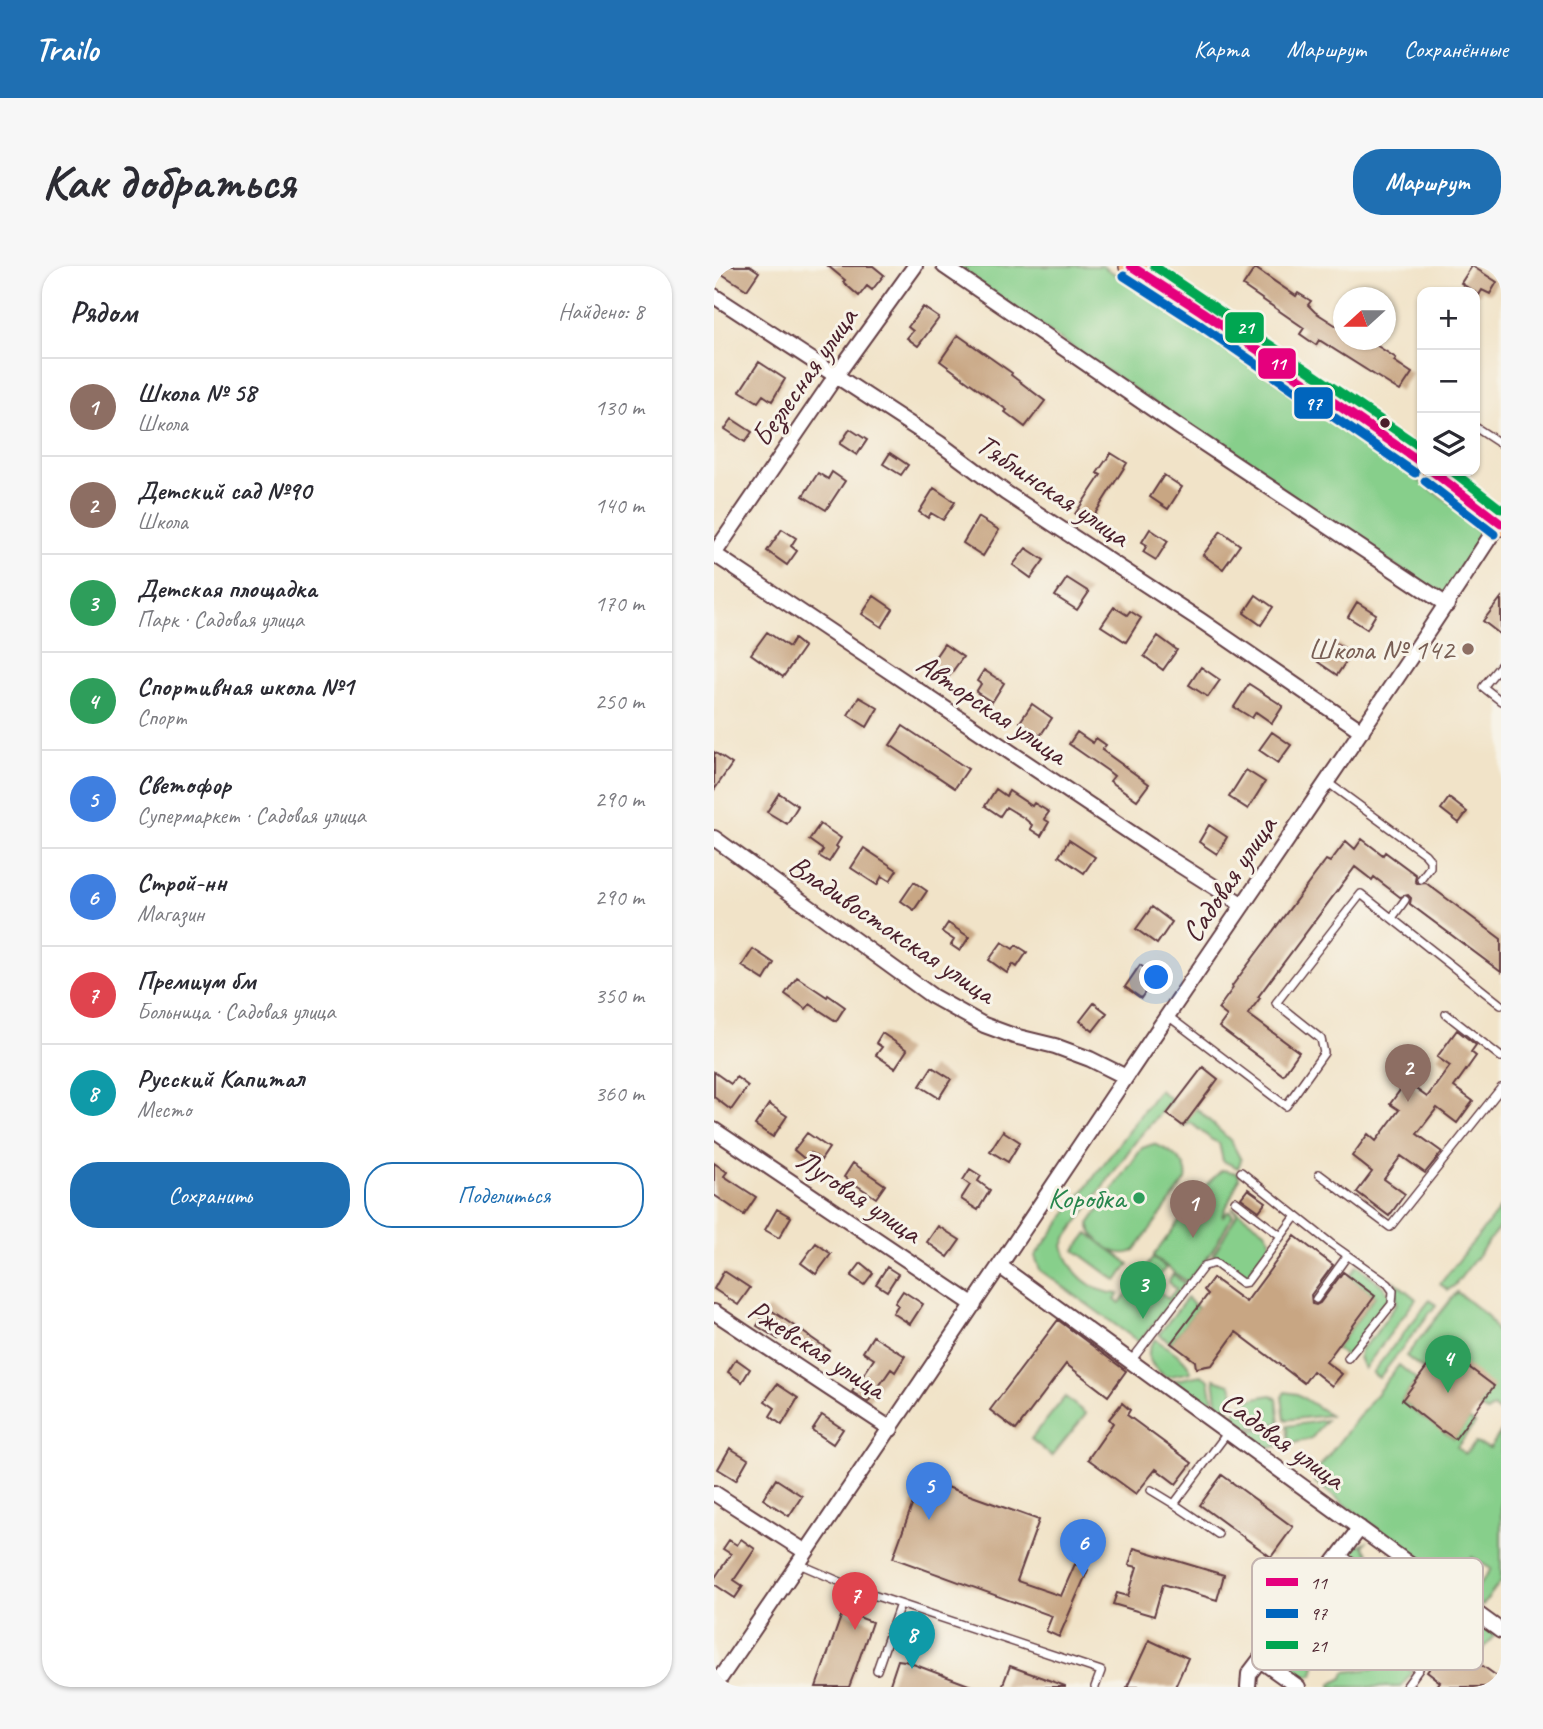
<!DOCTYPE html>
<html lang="ru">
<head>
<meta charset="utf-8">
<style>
  :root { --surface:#fff; --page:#f7f7f7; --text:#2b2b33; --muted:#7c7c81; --line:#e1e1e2; --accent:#1f6fb2 }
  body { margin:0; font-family:Caveat,sans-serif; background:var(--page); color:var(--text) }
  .controls { position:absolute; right:21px; top:21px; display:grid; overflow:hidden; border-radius:14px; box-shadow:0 2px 5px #0004 }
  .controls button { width:63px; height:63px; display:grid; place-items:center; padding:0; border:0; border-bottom:2px solid var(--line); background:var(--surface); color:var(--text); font:35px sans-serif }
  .compass { position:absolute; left:619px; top:21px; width:63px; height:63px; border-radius:50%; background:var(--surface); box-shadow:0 2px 5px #0004; rotate:249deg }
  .you { position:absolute; left:443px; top:712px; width:24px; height:24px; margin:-18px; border:5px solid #fff; border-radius:50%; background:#1a73e8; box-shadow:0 0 0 10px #1a73e833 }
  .badge { display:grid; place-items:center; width:46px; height:46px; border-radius:50%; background:var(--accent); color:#fff; font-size:23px; font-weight:700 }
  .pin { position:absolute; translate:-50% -58px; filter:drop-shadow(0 2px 4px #0008) }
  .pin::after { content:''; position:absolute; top:37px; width:24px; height:21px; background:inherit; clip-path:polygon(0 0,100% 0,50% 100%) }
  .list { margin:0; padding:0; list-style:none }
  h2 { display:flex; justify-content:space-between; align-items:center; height:91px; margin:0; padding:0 28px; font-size:30px }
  h2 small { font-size:23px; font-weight:400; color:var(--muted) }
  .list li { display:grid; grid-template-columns:46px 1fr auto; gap:21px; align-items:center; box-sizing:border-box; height:98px; padding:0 28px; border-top:2px solid var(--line) }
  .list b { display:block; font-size:26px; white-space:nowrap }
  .list p { margin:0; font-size:23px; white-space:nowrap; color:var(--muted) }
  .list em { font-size:23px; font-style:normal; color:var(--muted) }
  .actions { display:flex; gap:14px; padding:21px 28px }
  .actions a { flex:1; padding:16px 0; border:2px solid var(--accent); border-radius:28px; text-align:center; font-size:24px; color:var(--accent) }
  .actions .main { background:var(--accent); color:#fff }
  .icon { flex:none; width:38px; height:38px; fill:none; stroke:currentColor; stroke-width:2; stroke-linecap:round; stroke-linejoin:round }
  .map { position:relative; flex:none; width:787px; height:1421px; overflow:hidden; border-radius:28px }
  header { display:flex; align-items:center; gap:42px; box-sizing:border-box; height:98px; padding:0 35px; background:var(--accent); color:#fff }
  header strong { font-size:33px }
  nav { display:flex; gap:38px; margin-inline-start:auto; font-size:24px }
  .intro { display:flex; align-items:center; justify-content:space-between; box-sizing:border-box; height:168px; padding:0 42px }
  h1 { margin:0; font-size:49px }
  .button { padding:18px 32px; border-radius:28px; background:var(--accent); color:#fff; font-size:24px; font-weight:700 }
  main { display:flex; gap:42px; padding:0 42px }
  aside { flex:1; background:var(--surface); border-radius:28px; box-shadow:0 2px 5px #0004 }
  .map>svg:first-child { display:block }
</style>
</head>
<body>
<header>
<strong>Trailo</strong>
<nav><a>Карта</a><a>Маршрут</a><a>Сохранённые</a></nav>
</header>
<div class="intro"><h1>Как добраться</h1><a class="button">Маршрут</a></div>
<main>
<aside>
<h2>Рядом<small>Найдено: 8</small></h2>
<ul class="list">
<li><span class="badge" style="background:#8d6e63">1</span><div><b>Школа № 58</b><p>Школа</p></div><em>130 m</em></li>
<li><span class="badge" style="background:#8d6e63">2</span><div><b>Детский сад №90</b><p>Школа</p></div><em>140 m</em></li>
<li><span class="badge" style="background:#2e9e5b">3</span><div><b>Детская площадка</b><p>Парк · Садовая улица</p></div><em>170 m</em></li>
<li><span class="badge" style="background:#2e9e5b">4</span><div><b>Спортивная школа №1</b><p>Спорт</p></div><em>250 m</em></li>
<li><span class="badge" style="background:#3f7fe0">5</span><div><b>Светофор</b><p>Супермаркет · Садовая улица</p></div><em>290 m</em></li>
<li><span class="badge" style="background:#3f7fe0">6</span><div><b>Строй-нн</b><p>Магазин</p></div><em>290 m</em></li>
<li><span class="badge" style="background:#e0444e">7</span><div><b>Премиум бм</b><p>Больница · Садовая улица</p></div><em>350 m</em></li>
<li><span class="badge" style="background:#0f9aa8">8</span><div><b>Русский Капитал</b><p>Место</p></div><em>360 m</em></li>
</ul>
<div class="actions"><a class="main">Сохранить</a><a>Поделиться</a></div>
</aside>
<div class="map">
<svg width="787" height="1421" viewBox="0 0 787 1421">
  <rect width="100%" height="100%" fill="#f7f3e8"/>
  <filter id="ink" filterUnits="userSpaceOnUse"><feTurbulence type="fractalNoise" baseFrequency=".0143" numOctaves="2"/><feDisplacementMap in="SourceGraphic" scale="14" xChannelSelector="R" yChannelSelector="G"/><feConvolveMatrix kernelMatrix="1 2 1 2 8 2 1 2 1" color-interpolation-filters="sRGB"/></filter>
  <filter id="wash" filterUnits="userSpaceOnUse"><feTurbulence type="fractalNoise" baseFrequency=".00686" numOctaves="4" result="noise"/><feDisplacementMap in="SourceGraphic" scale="28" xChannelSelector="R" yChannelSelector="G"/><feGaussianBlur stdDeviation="1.57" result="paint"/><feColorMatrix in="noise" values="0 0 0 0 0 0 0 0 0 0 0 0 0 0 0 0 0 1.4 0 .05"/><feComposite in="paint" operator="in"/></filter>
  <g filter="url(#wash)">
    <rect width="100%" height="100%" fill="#f1e3c8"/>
    <path fill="#87cf8b" stroke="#68775b" stroke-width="2" d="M238,0H388L453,40L667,186L755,252L766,269L765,278L734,327L724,328Z
      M445,824L457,833L456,836L425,871L352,972L349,980C356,1008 377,1026 405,1028L401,1034L406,1037L439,992L452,1002L444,1011L436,1006L428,1014L437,1022L443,1015L449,1019L445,1025L454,1033L462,1023L454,1016L459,1008L471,1018L425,1076L326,1004L321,990Z
      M482,842L517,875L527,894L524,902L509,895L505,877L498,874L477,857L469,860Z
      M439,878C454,883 476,896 472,914L421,984C405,995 379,976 375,958L428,882Z
      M508,904L524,907L525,913L508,951L515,945L519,949L497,987L473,1016L439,990L494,917Z
      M518,941L551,965L556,973V979L536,1008L529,1011L499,989L523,948Z
      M787,941V959L741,1019L734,1024L726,1018Z
      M374,967L415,998L403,1015L361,984Z
      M643,999L670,1021L676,1030L663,1054L633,1091L622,1083L661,1030L635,1011Z
      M680,1015L702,1033L650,1103L645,1091L646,1084L660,1070L683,1037Z
      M743,1026L773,1050L787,1073V1148L779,1141L773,1146L764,1141L728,1082L710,1104L692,1090Z
      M473,1032L484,1042L457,1077L445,1068Z
      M716,1034L722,1039L665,1112L658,1107Z
      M441,1073C453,1082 473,1091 477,1106L452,1111C437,1100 428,1090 441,1073Z
      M685,1099L703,1114L688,1134L698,1142L697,1143L740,1173L755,1153L761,1158L743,1181L751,1188L761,1177L776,1182L787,1166V1315L768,1340L756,1332L777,1303L758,1291L751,1299L748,1297L735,1316L601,1216L604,1203Z
      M487,1109L495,1114L501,1147L457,1115Z
      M500,1113L516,1118C525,1132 517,1141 508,1153L505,1151Z
      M571,1126L583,1128L616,1149L571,1154L568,1131Z
      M558,1129L563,1133L566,1157L523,1164L514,1157C528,1136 532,1132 558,1129Z
      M351,1131L372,1148L338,1190L317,1173Z
      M612,1154L597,1173L575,1178L573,1160Z
      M567,1160L569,1179L550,1183L526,1166Z
      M652,1276L649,1280L655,1289L671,1298L673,1307L681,1308L684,1321L640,1295L637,1285L642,1280Z
      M759,1351L781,1368L767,1386L745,1370Z
      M607,1366L612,1370L611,1390L602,1395L599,1409L581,1413L559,1397L577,1373Z
      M690,1399L698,1406L687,1421H617V1418L629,1412L631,1406Z"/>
    <g id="blocks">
      <path fill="#c8a683" d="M0,0H36L45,6L33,24L0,3Z
        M114,0H159L170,9L158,24L153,20L145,30L129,16L131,14Z
        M758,0L783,16L776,28L768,24L765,29L747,17Z
        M541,2L582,30L584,27L597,35L594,39L601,46L629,64V74H654L682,92L680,95L698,107L686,125L605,74L602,79L586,68L590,62L529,20Z
        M209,41L225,52L204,80L193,72L199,65L194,61Z
        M244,69L298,107L297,109L331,135L311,161L291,146L293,144L226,95Z
        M45,96L71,113L58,135L49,129L44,136L26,125Z
        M18,153L38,166L31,176L11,163Z
        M136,163L153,174L143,189L126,178Z
        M176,187L194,199L187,209L169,198Z
        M397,187L413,197L375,257L361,248L387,209L383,207Z
        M118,206L131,215L112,244L89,230L104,207L114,213Z
        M450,209L468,221L454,243L436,231Z
        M220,222L241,236L229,254L217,247L214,252L205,246Z
        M264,251L285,264L269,290L249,277Z
        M68,263L82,272L77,280L83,285L73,299L53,285Z
        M436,263L454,275L442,294L429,286L433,279L428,276Z
        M507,265L526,279L509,303L489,289Z
        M312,282L330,294L317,312L299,299Z
        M353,312L375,326L363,344L341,330Z
        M542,329L559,341L547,359L530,347Z
        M160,330L179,343L168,361L148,348Z
        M787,332V369L769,355Z
        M643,336L662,348L653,363L634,351Z
        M400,341L413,349L416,345L427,352L412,376L387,360Z
        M53,366L75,381L80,373L90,381L69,411L37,388Z
        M444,370L463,384L449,404L430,390Z
        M619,375L633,384L629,391L633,394L623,409L604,396Z
        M230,378L249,391L235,410L217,397Z
        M487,401L506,414L494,431L475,419Z
        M270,404L290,417L278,436L262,426L267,418L263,415Z
        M535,418L569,440L558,457L542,446L538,452L520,441Z
        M145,431L164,442L153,461L134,449Z
        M318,438L338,452L326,470L306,456Z
        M189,460L254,503L241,522L176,479Z
        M363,466L379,477L382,472L392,479L388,484L435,518L423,534L396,515L400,510L394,505L355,478Z
        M558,466L577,479L564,497L545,484Z
        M0,486L18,498L0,524Z
        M532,504L551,516L534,543L515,531Z
        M282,523L292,530L295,525L318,540L320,537L335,546L330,553L335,556L327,570L316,563L318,559L310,552L292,541L286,550L271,540Z
        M65,527L84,540L73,558L53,546Z
        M735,532L753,546L745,557L727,543Z
        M106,558L127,572L122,580L124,582L115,596L105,590L109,584L95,574Z
        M495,559L513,571L503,588L485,576Z
        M648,573L669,589L671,586L702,609L701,615L704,618L712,617L787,673V706L696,638L697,632L694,629L686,631L660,611L658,614L641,601L544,731L546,732L534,748L585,786L569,809L505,761L513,750L504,743L519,722L518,720L612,594L616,596L632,575L641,583Z
        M355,574L381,591L370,607L345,590Z
        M150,582L183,604L176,615L168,610L163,619L137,602Z
        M200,616L213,625L200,644L187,635Z
        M438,641L458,656L443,678L422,663Z
        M234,657L255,671L246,685L237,679L240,674L228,666Z
        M288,676L299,683L302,679L313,686L303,701L299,698L293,707L275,694Z
        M39,683L60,697L50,714L28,700Z
        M426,699L442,710L427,732L411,721Z
        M83,711L113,731L114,729L131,741L122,755L96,738L92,743L71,728Z
        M380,737L393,747L379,765L366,755Z
        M743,764L762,779L757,786L762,790L740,821L759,835L743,857L723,842L703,868L728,886L711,907L687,890L670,913L691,928L675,950L643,926L658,906L638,890L654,868L662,875L685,844L676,838L692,816L713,831L736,800L723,791Z
        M168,767L193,784L181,802L162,789L168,781L162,777Z
        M218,801L237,813L225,832L206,820Z
        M489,801L504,813L469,860L453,848Z
        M0,806L17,818L22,811L34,820L17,844L0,831Z
        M55,838L73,850L59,871L41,859Z
        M289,865L306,876L294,896L276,885Z
        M93,867L115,882L107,894L97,887L92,894L80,884Z
        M0,897L13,906L10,910L42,931L30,949L0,929Z
        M139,897L171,919L162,932L130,911Z
        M256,903L267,910L264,915L276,924L264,944L247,933L256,919L249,914Z
        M534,923L552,936L545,945L527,932Z
        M63,943L77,951L65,972L51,964Z
        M224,960L246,974L234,991L213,976Z
        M581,970L619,999L597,1029L598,1038L602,1039L606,1037L629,1006L661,1030L612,1096L628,1108L618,1120L599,1105L590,1117L522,1066L498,1099L482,1102L481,1095L457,1077L494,1028L490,1024L499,1012L532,1036Z
        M102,977L117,988L102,1008L87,997Z
        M147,997L159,1007L150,1019L137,1010Z
        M173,1001L184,1008L173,1025L162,1018Z
        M10,1005L36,1022L24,1039L0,1023Z
        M189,1025L209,1038L196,1058L179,1047L184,1039L181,1037Z
        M54,1042L115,1084L107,1096L67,1068L64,1073L43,1060Z
        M344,1054L412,1105L394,1130L352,1098L302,1164L276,1144Z
        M159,1070L191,1090L181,1106L177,1103L154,1136L138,1126L160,1093L149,1086Z
        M728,1081L780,1120L741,1173L729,1165L728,1166L688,1134Z
        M22,1093L36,1103L28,1116L14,1106Z
        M63,1118L84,1132L68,1159L56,1150L61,1142L51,1135Z
        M408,1137L416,1144L413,1149L478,1197L462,1218L442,1203L422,1228L374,1193L399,1157L395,1153Z
        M108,1149L129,1163L119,1178L98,1164Z
        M16,1182L34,1193L22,1214L4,1203Z
        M508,1209L579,1261L557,1291L486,1239Z
        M208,1212L325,1254L303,1315L347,1330L361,1298L374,1304L345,1371L332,1365L338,1350L179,1292Z
        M62,1213L88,1230L75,1250L49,1233Z
        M27,1273L41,1283L20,1314L29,1320L21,1332L0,1318V1313L17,1288L9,1283L15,1274L23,1279Z
        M420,1282L510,1309L503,1334L449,1318L440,1350L399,1338L403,1327L414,1330L423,1301L415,1299Z
        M129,1345L158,1356L141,1405L135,1421H102Z
        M435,1374L474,1392L461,1421H413Z
        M735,1376L787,1413L781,1421H722L726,1416L713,1406Z
        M184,1394L191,1395L260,1421H175Z
        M296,1400L351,1420V1421H288Z"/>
    </g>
  </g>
  <g filter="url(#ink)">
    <use href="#blocks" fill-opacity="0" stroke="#633c43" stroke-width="2"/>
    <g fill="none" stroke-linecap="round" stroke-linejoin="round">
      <g stroke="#633c43" stroke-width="10">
        <path id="service" d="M761,161L787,178
          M787,399L769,421L787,435
          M613,516L711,588L716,594V601L707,613
          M678,652L691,634
          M732,748L787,791
          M454,750L572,840L610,787L607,773L562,737L647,628L787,739
          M527,906L616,977L674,1018L679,1025L678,1038L634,1092
          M605,908L676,961L787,822
          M521,935L567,970
          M602,1033L633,990
          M417,1095L490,1000L501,997L528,1017L533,1016L582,950
          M437,1224L460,1238L514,1166
          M460,1238L504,1268
          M627,1288L718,1353
          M85,1298L150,1326L387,1405L381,1421
          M163,1404L186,1338
          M692,1421L705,1403L704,1385L708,1372L718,1353L738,1330"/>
      </g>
      <g stroke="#633c43" stroke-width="18">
        <path id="minor" d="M230,0L465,161L733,339
          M0,30L225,177L292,227L486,354L648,465
          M0,288L450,589L529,639
          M0,288L121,111L201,0
          M0,572L218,730L270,759L300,770L341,780L376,793L412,811
          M0,864L260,1039
          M287,1001L787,1365
          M0,1046L177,1163
          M0,1227L92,1286
          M546,1394L584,1421
          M0,1421C139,1219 275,1015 412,811C537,625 666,442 787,254
          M534,1421L535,1408L646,1262"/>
      </g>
      <g stroke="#633c43" stroke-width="26">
        <path id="primary" d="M417,0L487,45L708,197
          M718,205L787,258"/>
      </g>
      <use href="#service" stroke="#fff" stroke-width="7"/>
      <use href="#minor" stroke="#fff" stroke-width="14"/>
      <use href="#primary" stroke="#fabc8b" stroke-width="23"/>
      <g stroke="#f7f3e8" stroke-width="14">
        <path id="bus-1" d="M417,0L487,45L708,197
          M718,205L787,258"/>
      </g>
      <g stroke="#f7f3e8" stroke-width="14">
        <path id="bus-2" d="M410,10L480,55L701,207
          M711,215L780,268"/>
      </g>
      <g stroke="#f7f3e8" stroke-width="14">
        <path id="bus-3" d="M440,0L708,182
          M738,205L787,243"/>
      </g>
      <use href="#bus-1" stroke="#e5007d" stroke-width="9"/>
      <use href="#bus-2" stroke="#0065bd" stroke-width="9"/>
      <use href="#bus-3" stroke="#00a651" stroke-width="9"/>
    </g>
  </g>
  <circle fill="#4a1f2b" stroke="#f7f3e8" stroke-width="2.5" cx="671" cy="157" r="6"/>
  <circle fill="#8d6e63" stroke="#f7f3e8" stroke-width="2.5" cx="754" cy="383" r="7"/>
  <circle fill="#2e9e5b" stroke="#f7f3e8" stroke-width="2.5" cx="425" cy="932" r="7"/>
  <g text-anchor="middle" stroke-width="6" stroke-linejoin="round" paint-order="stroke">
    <g font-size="30" fill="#4a1f2b" stroke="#f7f3e8">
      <text transform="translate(90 111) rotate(-55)" y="10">Безлесная улица</text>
      <text transform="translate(339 224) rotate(34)" y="10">Тяблинская улица</text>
      <text transform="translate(278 443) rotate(34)" y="10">Авторская улица</text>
      <text transform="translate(515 613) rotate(-56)" y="10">Садовая улица</text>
      <text transform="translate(178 663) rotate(34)" y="10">Владивостокская улица</text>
      <text transform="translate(145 930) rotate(34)" y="10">Луговая улица</text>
      <text transform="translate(103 1083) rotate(33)" y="10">Ржевская улица</text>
      <text transform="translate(569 1174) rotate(36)" y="10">Садовая улица</text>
    </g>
    <g font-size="30" fill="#785e54" stroke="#f7f3e8" text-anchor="end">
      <text x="740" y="393">Школа № 142</text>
    </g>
    <g font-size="30" fill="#27864d" stroke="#f7f3e8" text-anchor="end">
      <text x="411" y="942">Коробка</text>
    </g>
  </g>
  <rect x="538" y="1292" width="231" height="112" rx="10" fill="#f7f3e8" stroke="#c3b3af" stroke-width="2"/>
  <rect x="552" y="1312" width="32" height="8" fill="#e5007d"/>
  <rect x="552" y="1343" width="32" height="9" fill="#0065bd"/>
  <rect x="552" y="1375" width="32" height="8" fill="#00a651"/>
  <g font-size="19" fill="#4a1f2b">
    <text x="596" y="1323">11</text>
    <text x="596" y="1354">97</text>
    <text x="596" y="1386">21</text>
  </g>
  <g stroke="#f7f3e8" stroke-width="2.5">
    <rect x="510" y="45" width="41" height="33" rx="7" fill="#00a651"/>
    <rect x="543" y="81" width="40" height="33" rx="7" fill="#e5007d"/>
    <rect x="579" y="120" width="41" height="34" rx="7" fill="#0065bd"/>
  </g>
  <g font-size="19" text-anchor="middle" font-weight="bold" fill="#fff">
    <text x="531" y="68">21</text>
    <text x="563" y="104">11</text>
    <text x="599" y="144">97</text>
  </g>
</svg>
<div class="controls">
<button>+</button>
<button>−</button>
<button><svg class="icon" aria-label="layers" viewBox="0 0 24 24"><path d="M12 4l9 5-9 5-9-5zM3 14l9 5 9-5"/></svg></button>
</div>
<svg class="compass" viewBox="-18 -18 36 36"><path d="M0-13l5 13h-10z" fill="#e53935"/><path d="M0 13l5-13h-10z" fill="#7c7c81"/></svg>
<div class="you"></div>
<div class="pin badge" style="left:479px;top:972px;background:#8d6e63">1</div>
<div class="pin badge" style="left:694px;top:836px;background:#8d6e63">2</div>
<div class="pin badge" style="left:429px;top:1053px;background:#2e9e5b">3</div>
<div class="pin badge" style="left:734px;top:1127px;background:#2e9e5b">4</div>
<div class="pin badge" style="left:215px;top:1254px;background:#3f7fe0">5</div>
<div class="pin badge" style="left:369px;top:1311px;background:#3f7fe0">6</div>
<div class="pin badge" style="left:141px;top:1364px;background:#e0444e">7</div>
<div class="pin badge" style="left:198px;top:1403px;background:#0f9aa8">8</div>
</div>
</main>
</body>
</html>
